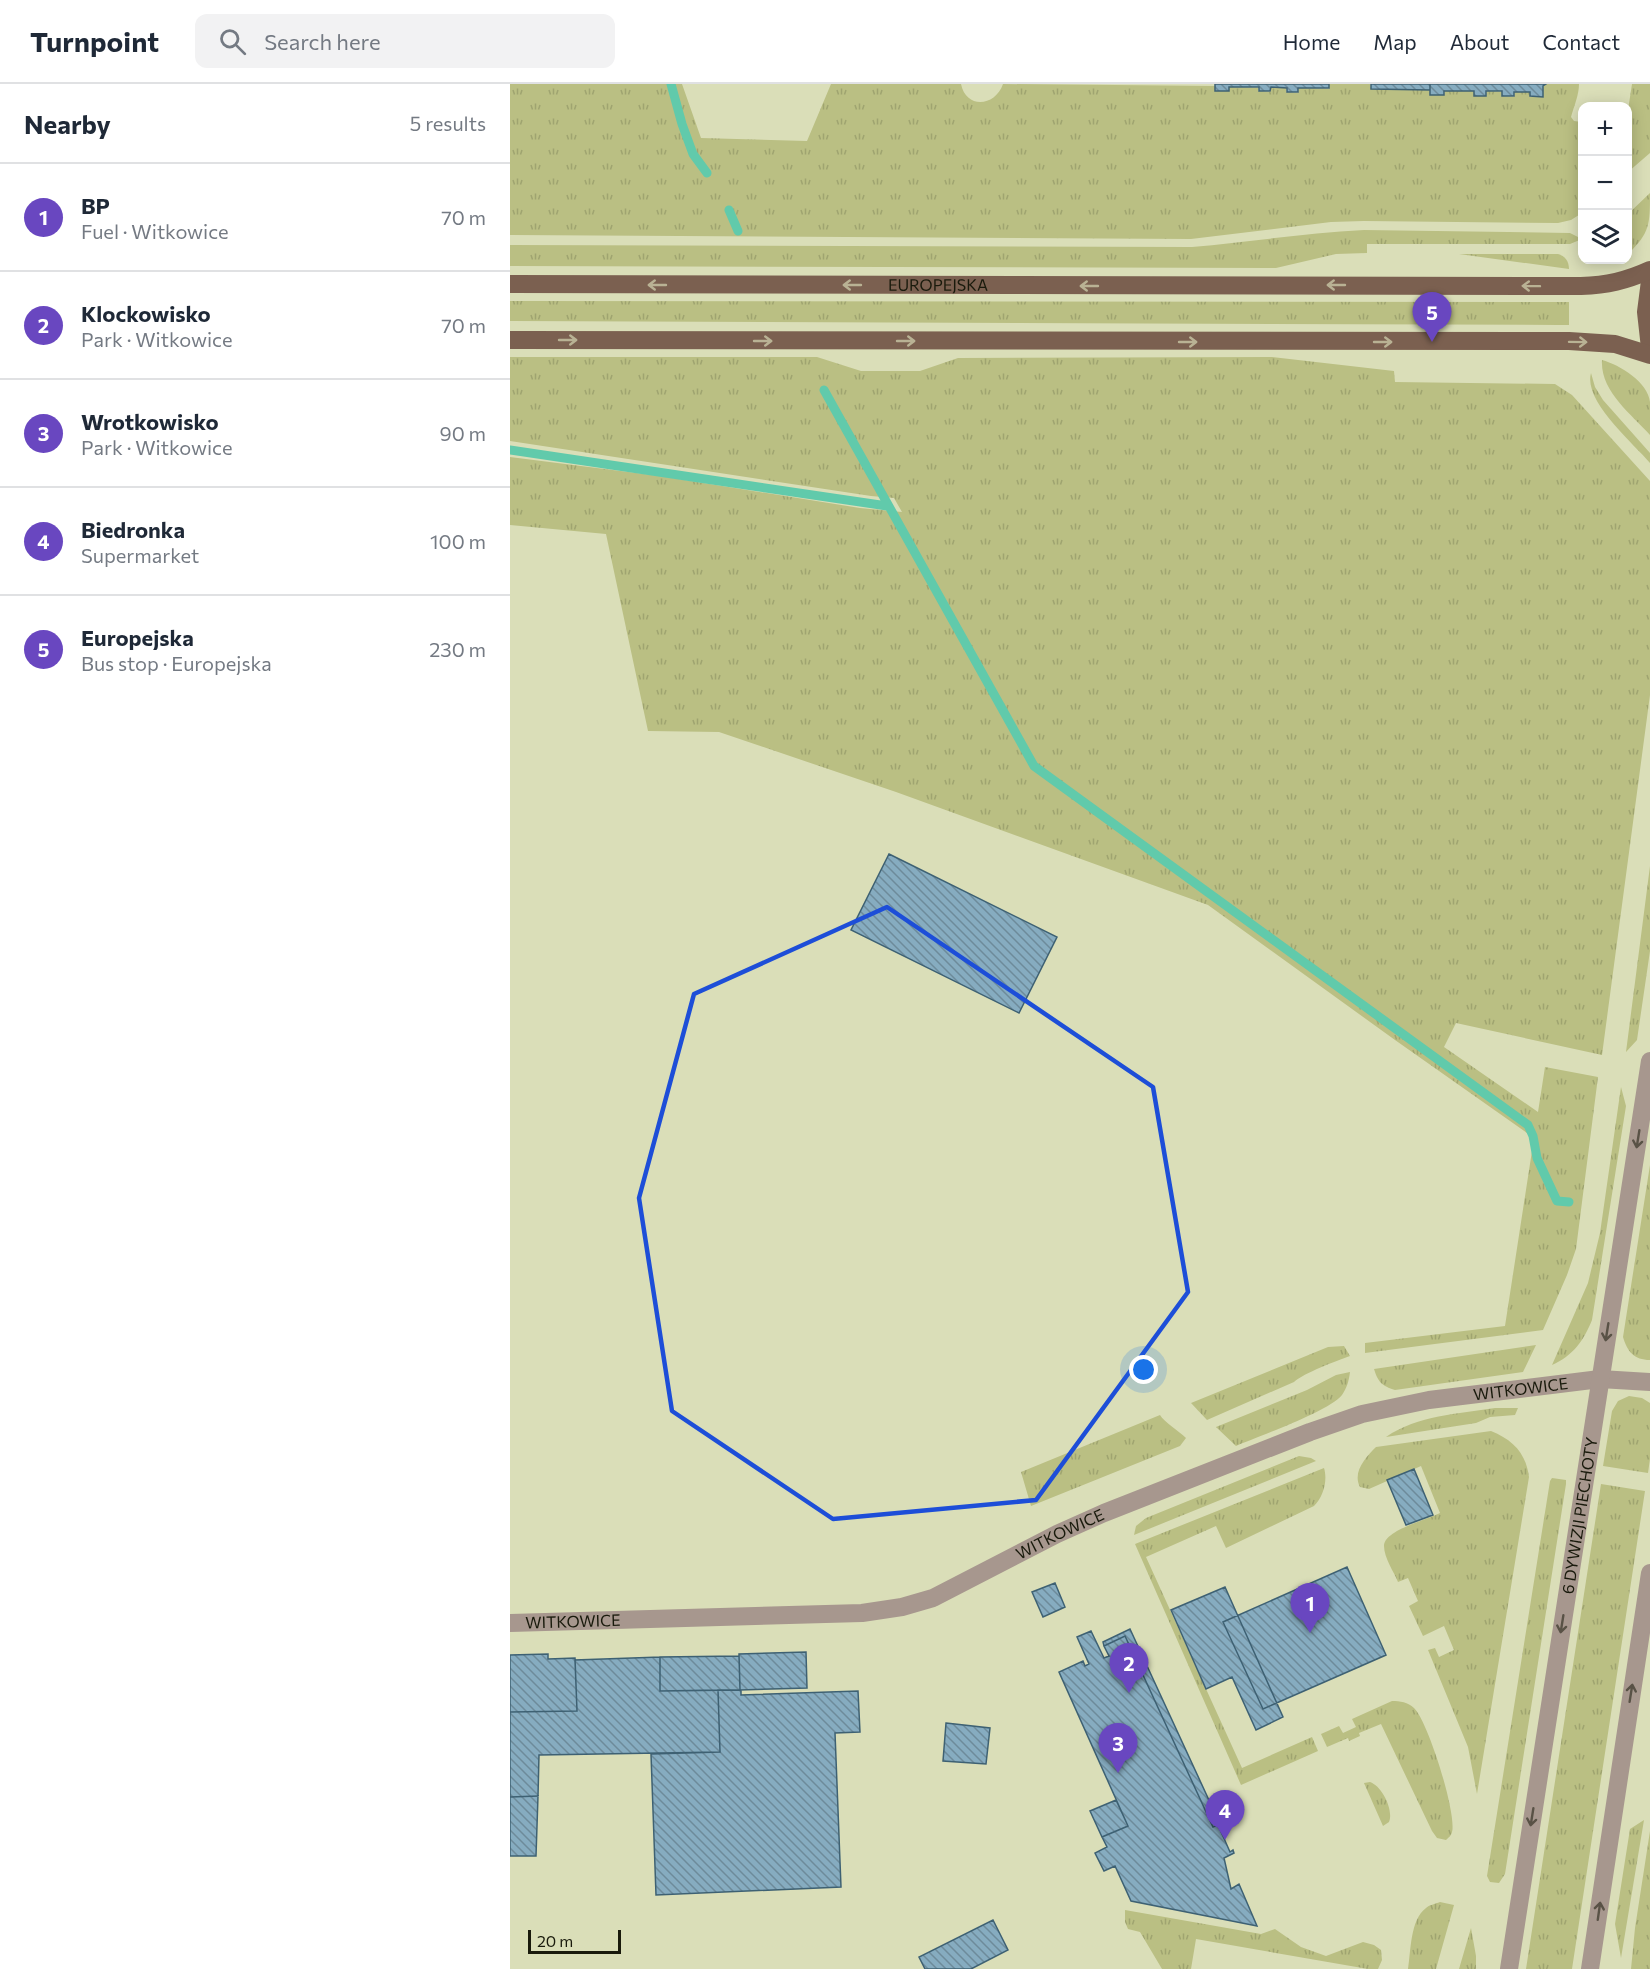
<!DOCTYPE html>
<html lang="en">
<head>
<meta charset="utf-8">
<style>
  :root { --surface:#fff; --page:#f2f2f3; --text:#1f2937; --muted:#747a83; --line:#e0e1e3; --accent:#6947c0 }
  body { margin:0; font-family:Commissioner,sans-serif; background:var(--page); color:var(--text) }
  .controls { position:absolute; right:18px; top:18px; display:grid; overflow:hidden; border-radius:12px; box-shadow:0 3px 15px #0003 }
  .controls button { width:54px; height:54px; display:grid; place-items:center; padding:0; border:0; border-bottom:2px solid var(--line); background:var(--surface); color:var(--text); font:30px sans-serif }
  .scale { position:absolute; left:18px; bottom:15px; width:93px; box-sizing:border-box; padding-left:6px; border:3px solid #191a0c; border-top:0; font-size:16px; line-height:21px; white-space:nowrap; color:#191a0c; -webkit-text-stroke:4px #dadeb8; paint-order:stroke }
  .you { position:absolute; left:634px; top:1286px; width:21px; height:21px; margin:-15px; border:4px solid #fff; border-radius:50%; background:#1a73e8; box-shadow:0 0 0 9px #1a73e833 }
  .badge { display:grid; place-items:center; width:39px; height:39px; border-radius:50%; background:var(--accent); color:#fff; font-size:20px; font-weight:700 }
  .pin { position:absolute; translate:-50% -50px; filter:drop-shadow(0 2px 3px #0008) }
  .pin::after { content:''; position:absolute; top:32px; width:21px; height:18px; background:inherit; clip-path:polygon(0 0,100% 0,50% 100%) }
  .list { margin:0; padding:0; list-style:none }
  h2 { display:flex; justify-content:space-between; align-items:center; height:78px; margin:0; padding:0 24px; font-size:26px }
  h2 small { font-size:20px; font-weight:400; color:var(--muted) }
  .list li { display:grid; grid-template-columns:39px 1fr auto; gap:18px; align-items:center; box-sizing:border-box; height:108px; padding:0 24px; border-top:2px solid var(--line) }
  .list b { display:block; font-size:22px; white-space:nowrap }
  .list p { margin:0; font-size:20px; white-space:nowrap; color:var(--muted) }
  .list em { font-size:20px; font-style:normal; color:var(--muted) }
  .icon { flex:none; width:33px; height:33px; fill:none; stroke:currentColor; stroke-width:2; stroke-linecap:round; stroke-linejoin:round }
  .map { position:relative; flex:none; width:1140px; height:1885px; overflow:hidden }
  header { display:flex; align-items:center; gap:36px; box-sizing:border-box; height:84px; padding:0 30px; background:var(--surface); border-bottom:2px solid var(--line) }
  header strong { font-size:28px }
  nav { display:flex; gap:33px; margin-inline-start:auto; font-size:21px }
  .search { width:420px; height:54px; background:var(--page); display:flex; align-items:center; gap:15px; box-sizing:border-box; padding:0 21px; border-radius:12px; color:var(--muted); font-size:22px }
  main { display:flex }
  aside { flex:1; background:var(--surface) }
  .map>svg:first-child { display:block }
</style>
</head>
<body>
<header>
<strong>Turnpoint</strong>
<div class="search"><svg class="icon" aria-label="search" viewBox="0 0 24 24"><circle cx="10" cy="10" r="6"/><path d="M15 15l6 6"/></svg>Search here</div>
<nav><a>Home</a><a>Map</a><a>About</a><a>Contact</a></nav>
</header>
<main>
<aside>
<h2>Nearby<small>5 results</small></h2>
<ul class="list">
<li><span class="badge">1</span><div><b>BP</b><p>Fuel · Witkowice</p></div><em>70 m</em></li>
<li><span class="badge">2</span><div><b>Klockowisko</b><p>Park · Witkowice</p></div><em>70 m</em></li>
<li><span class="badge">3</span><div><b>Wrotkowisko</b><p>Park · Witkowice</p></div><em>90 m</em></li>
<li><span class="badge">4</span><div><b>Biedronka</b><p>Supermarket</p></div><em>100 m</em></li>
<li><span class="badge">5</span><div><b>Europejska</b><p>Bus stop · Europejska</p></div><em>230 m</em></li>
</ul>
</aside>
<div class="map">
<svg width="1140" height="1885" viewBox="0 0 1140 1885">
  <defs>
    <pattern id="grass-tufts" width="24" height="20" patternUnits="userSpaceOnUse" patternTransform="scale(1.5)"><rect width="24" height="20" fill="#babf83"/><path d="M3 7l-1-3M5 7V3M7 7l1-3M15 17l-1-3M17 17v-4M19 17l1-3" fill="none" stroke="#9fa470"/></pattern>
    <pattern id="building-back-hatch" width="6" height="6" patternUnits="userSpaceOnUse" patternTransform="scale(1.5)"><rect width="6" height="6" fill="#86acc0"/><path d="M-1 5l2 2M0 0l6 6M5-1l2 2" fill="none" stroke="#6d8b9a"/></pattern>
  </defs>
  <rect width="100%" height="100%" fill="#dadeb8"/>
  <path fill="url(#grass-tufts)" d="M0,0H172L191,54L297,57L321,0H451C456,25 485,23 493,0L705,2V7H719V3L748,4V7L760,8L761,4H776V8L788,9L789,4L819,5V0H860L861,5L920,6V11H934L935,7H964V12H976L977,7L992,8V12L1004,13L1005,8H1020V13H1033V2L1036,0H1069C1069,11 1064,22 1061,33L1064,37L1072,38V129L1061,136L1048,139L854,137L821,138L681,155L0,151Z
    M1122,0H1140V69L1118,88V26Z
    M1140,109C1140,140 1140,149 1118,170V130Z
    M854,146L1060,149L1072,155L1060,160H857V169L826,170L766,184L0,182V161L682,163C739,158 796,149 854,146Z
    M949,170H1048C1055,172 1059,177 1059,185Z
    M0,217L1059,218V241H1049L0,237Z
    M0,273H307L351,287H410L448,274L762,273L884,287L885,298L1045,300L1062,311L1140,397V611L1092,971L946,939L934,963L1028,1028L1035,983L1088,993L1066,1165L1057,1191L1033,1246L855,1269V1259L995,1242L1024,1054L885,956L698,821L386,708L209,648L138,647L96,450L0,441V373L150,392L350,424L392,428L384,414L361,412L0,357Z
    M1092,276C1110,281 1138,298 1140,318C1140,329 1140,340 1140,351C1121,330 1090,307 1092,276Z
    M1081,289L1085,303L1093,316L1140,369V379C1123,359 1073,317 1081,289Z
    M1140,782V867L1127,956L1116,968Z
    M1111,1003L1116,1022L1082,1236C1074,1256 1063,1272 1042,1281L1078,1199L1090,1149Z
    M1140,1081V1276C1124,1276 1117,1267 1113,1253Z
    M1026,1261L1013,1288L885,1306C872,1302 868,1298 864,1285Z
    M834,1262L840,1272C826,1277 794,1289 784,1298L697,1336L681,1319L818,1263Z
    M840,1288C839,1296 837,1304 832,1311C818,1328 749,1352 726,1362L706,1343L797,1306L826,1291Z
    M1119,1312L1132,1314L1140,1319V1375L1138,1389L1093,1382L1102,1327L1108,1317Z
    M985,1324H1008L1005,1331L980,1333L966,1339L876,1353C908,1331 948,1330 985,1324Z
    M650,1331C654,1338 669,1347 676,1354L670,1362L521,1422L511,1388Z
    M981,1347C1003,1356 1016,1369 1019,1393L967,1710L958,1663L918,1566L925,1564L929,1573L944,1566L934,1542L913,1552L899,1522L908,1517L898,1494L888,1498C884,1488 874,1474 874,1462C874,1446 917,1436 930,1429L911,1382L859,1405L850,1403C842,1388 856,1373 866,1363Z
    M789,1372L801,1374L806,1377L624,1451L626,1442L636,1434Z
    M814,1384C818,1397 813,1413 804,1422L716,1464L706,1442L636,1473L732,1684L802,1653L808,1667L731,1701L625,1460Z
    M1042,1394L1056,1396V1400L995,1790L989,1799L980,1798L977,1792L1040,1397Z
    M1091,1400L1135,1407L1062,1885H1016Z
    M882,1617C890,1617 898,1618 904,1624C918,1637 947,1730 942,1748C941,1752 939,1753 936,1756L927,1754L922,1747L871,1640L849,1649L850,1652L839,1657L838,1654L817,1663L811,1650L829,1642L833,1649L846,1643L842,1635Z
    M860,1698C872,1702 884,1726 879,1738L873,1742L854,1699Z
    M1134,1736L1111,1874L1105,1840L1120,1745Z
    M1140,1747V1885H1121L1125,1844Z
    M930,1818L944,1821L926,1885H898C901,1867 900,1836 916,1824C919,1821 925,1820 930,1818Z
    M615,1826L751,1850L765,1845L791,1863L816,1872L853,1858L864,1861L871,1866L872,1876L868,1885H858L686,1855L681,1885H652L630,1848L618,1845L615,1838Z
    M961,1844L966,1872V1885H949Z"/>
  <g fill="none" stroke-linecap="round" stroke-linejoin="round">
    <path stroke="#61caab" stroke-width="9" d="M161,0L172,40L183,70L197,89
      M219,126L228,147
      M314,306L524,682L1018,1041L1023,1052L1027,1074L1047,1117L1059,1118
      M0,366L377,422"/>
  </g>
  <path fill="url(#building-back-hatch)" stroke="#3e6173" stroke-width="1.5" d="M705,0H819V4H788V8H777V4L761,3L760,7H749V3H719V7H705Z
    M861,0H920V6L861,5Z
    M920,0H1036L1033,2V13L1020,12V8H1004V12H992V7H976V12H964V7H934V11H920Z
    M379,770L547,853L509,929L341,846Z
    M904,1385L923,1431L896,1441L877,1396Z
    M837,1483L876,1571L753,1625L713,1538Z
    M545,1499L555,1523L533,1533L522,1508Z
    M715,1503L773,1633L746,1646L722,1593L696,1605L661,1526Z
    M620,1545L710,1740L703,1743L615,1552L594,1562L593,1558Z
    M581,1547L594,1574L599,1572L594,1562L615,1552L703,1743L710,1740L712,1742L709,1743L720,1768L723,1766L724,1769L714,1774L721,1805L729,1800L747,1842L621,1817L605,1782L594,1787L585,1769L597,1763L592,1753L618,1742L549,1588L573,1577L575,1582L579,1580L567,1553Z
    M296,1568L297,1604L230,1606L229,1570Z
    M38,1570V1575L65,1574L67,1627L0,1628V1571Z
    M229,1572L230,1606L150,1607V1573Z
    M150,1573V1607L208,1606L210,1668L29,1671L28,1712L0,1713V1628L67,1627L65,1576Z
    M208,1606H231V1611L348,1607L350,1648L325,1649L331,1803L146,1811L141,1670L210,1668Z
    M436,1639L480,1644L476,1680L433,1677Z
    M28,1712L26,1772H0V1713Z
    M606,1716L618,1742L592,1753L580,1727Z
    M483,1836L498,1866L461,1885H415L409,1873Z"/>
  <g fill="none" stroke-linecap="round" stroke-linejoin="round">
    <g stroke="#a7978e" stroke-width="18">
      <path id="s1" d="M0,1539L352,1529L392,1523L423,1514L547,1450L594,1429L800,1348L852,1330L919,1316L1090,1295L1140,1298"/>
      <path id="s2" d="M999,1885L1140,977"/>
      <path d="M1080,1885L1140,1489"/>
    </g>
    <g stroke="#7b6050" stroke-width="18">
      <path d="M1140,197L1136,228L1140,264"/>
      <path id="s3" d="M0,200L1071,202C1097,201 1116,197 1140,186"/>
      <path d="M0,256L1059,257L1105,260L1140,271"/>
    </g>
  </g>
  <defs><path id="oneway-shaft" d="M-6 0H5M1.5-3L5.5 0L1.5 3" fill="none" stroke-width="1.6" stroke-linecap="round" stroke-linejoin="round" transform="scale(1.5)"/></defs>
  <g stroke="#b9b294">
    <use href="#oneway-shaft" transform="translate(147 201) rotate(-180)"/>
    <use href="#oneway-shaft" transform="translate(342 201) rotate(-180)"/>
    <use href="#oneway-shaft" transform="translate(826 201) rotate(180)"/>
    <use href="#oneway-shaft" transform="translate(579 202) rotate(-180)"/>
    <use href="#oneway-shaft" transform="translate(1021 202) rotate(-179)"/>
    <use href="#oneway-shaft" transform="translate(58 256)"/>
    <use href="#oneway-shaft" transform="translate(253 257)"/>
    <use href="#oneway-shaft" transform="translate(396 257)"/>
    <use href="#oneway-shaft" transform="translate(678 258)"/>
    <use href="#oneway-shaft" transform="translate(873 258)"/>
    <use href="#oneway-shaft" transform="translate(1068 258) rotate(1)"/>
  </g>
  <g stroke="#595246">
    <use href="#oneway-shaft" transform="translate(1128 1055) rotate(99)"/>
    <use href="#oneway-shaft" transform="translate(1097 1248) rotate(99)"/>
    <use href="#oneway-shaft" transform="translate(1052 1540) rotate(99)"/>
    <use href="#oneway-shaft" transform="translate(1121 1609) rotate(-81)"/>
    <use href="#oneway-shaft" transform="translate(1022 1733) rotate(99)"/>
    <use href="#oneway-shaft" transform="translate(1089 1827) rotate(-82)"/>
  </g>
  <path fill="none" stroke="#1d4ed8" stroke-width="4.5" stroke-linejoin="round" d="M377,823L643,1003L678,1208L526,1416L323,1435L162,1327L129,1114L184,910Z"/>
  <g text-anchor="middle" stroke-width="4.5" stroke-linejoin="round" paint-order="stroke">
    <g font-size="16" fill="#191a0c" stroke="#dadeb8">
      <text dy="6" stroke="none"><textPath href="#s3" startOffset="428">EUROPEJSKA</textPath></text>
      <text dy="6" stroke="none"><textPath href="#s1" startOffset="1053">WITKOWICE</textPath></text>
      <text dy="6" stroke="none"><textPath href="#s2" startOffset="459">6 DYWIZJI PIECHOTY</textPath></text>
      <text dy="6" stroke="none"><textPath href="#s1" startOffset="567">WITKOWICE</textPath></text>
      <text dy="6" stroke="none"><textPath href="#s1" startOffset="63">WITKOWICE</textPath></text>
    </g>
  </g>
</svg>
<div class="controls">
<button>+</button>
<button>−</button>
<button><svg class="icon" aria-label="layers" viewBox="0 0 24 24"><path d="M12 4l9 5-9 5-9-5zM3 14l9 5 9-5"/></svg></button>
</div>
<div class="scale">20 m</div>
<div class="you"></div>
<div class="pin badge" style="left:800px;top:1549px">1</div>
<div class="pin badge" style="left:619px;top:1609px">2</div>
<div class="pin badge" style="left:608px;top:1689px">3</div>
<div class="pin badge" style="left:715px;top:1756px">4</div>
<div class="pin badge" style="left:922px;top:258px">5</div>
</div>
</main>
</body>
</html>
